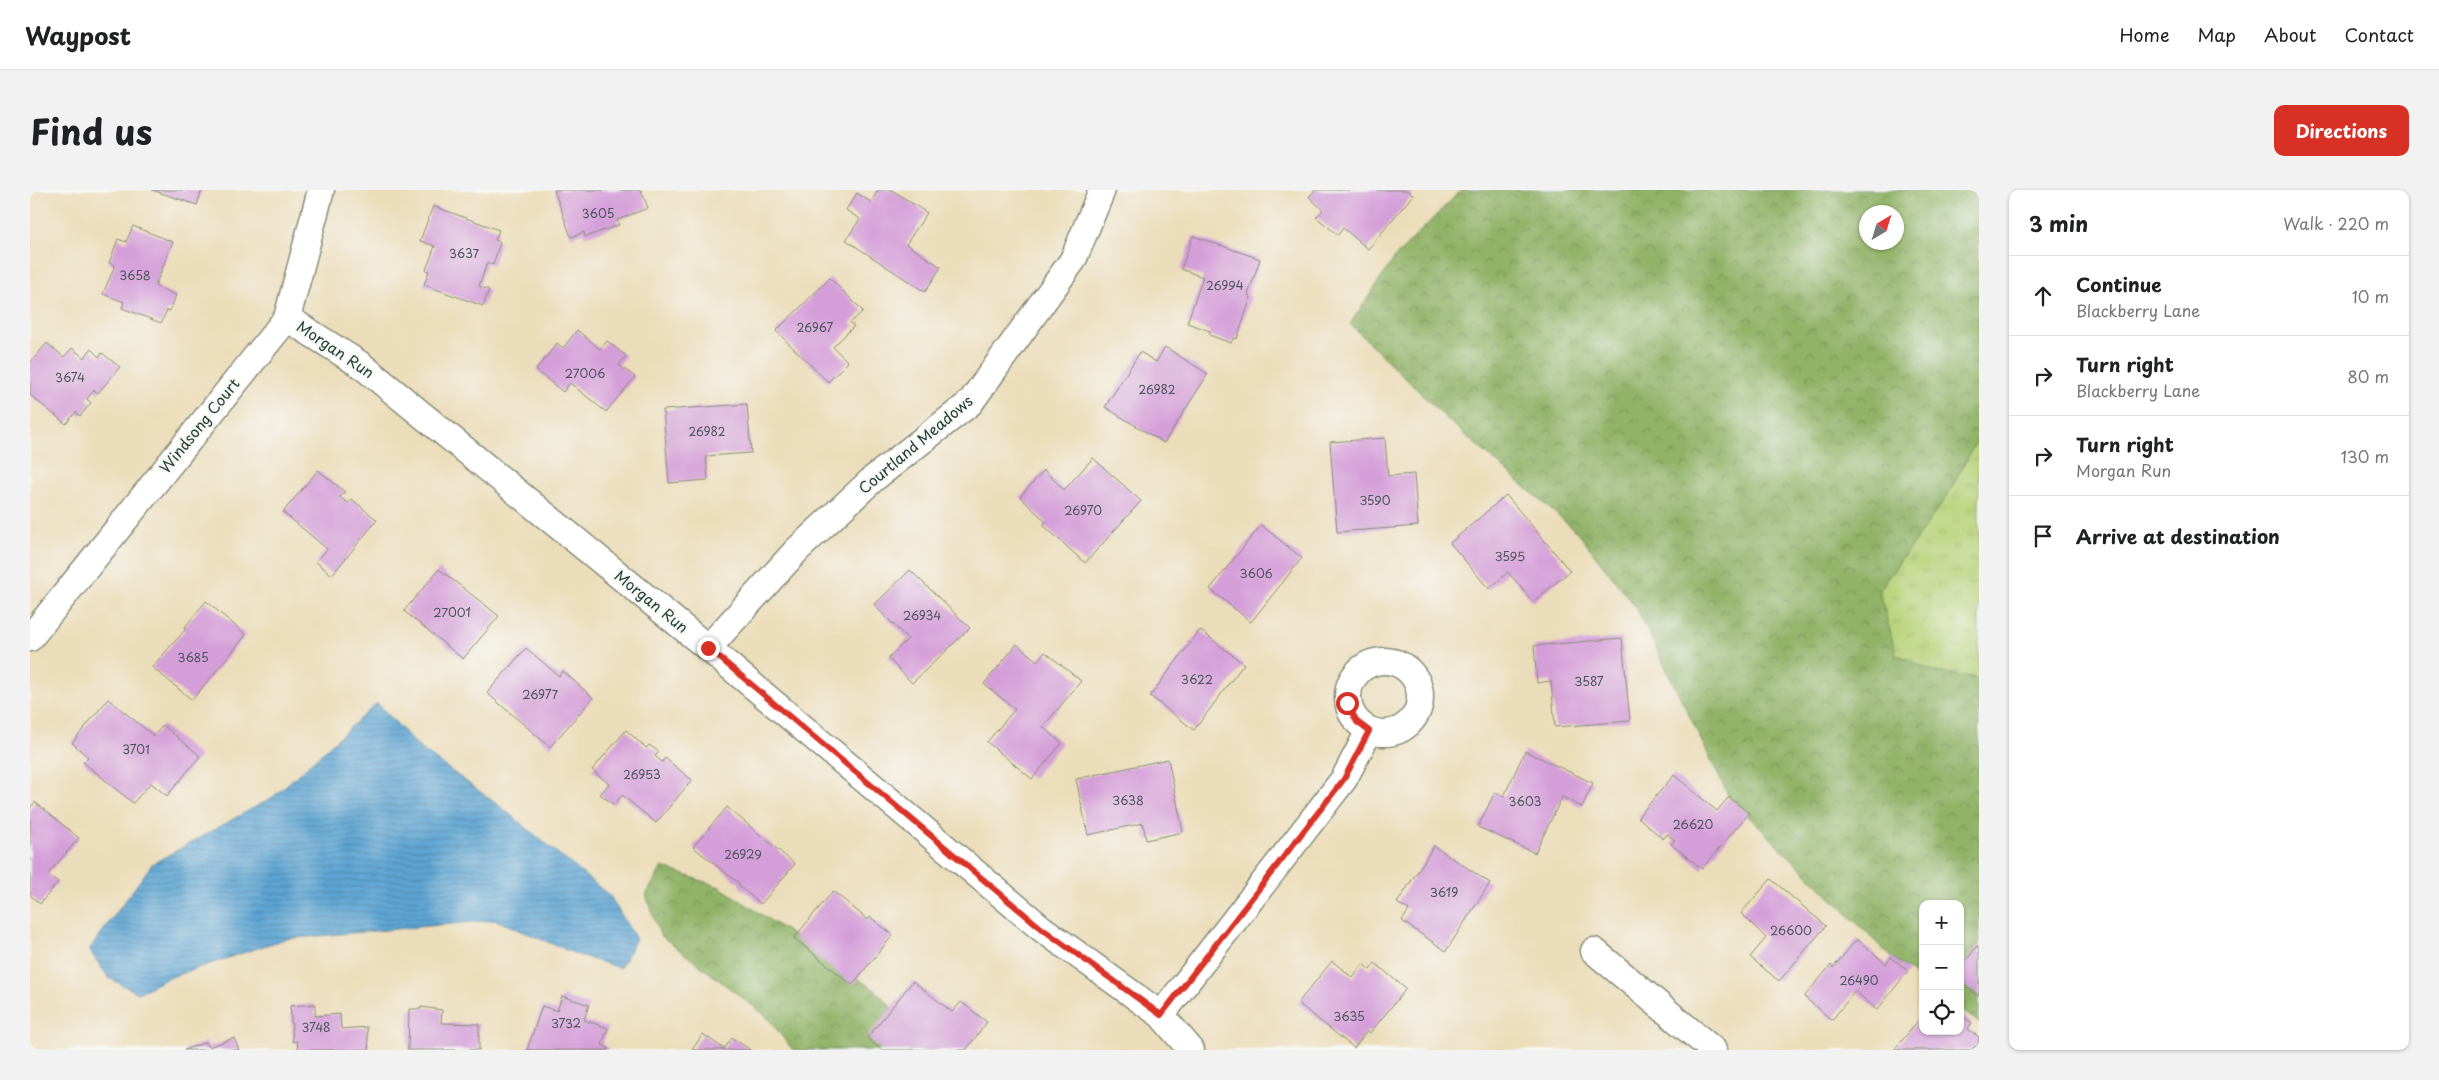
<!DOCTYPE html>
<html lang="en">
<head>
<meta charset="utf-8">
<style>
  :root { --surface:#fff; --page:#f2f2f2; --text:#202124; --muted:#757577; --line:#e0e0e0; --accent:#d93025 }
  body { margin:0; font-family:"Playpen Sans",sans-serif; background:var(--page); color:var(--text) }
  .controls { position:absolute; right:15px; bottom:15px; display:grid; overflow:hidden; border-radius:10px; box-shadow:0 1px 4px #0004 }
  .controls button { width:45px; height:45px; display:grid; place-items:center; padding:0; border:0; border-bottom:1px solid var(--line); background:var(--surface); color:var(--text); font:25px sans-serif }
  .compass { position:absolute; left:1829px; top:15px; width:45px; height:45px; border-radius:50%; background:var(--surface); box-shadow:0 1px 4px #0004; rotate:38deg }
  .stop { position:absolute; width:15px; height:15px; margin:-11px; border:4px solid #d93025; border-radius:50%; background:#fff }
  .stop.end { background:#d93025; border-color:#fff; box-shadow:0 1px 5px #0008 }
  .list { margin:0; padding:0; list-style:none }
  h2 { display:flex; justify-content:space-between; align-items:center; height:65px; margin:0; padding:0 20px; font-size:21px }
  h2 small { font-size:16px; font-weight:400; color:var(--muted) }
  .list li { display:grid; grid-template-columns:32px 1fr auto; gap:15px; align-items:center; box-sizing:border-box; height:80px; padding:0 20px; border-top:1px solid var(--line) }
  .list b { display:block; font-size:19px; white-space:nowrap }
  .list p { margin:0; font-size:16px; white-space:nowrap; color:var(--muted) }
  .list em { font-size:16px; font-style:normal; color:var(--muted) }
  .icon { flex:none; width:28px; height:28px; fill:none; stroke:currentColor; stroke-width:2; stroke-linecap:round; stroke-linejoin:round }
  .map { position:relative; flex:none; width:1949px; height:860px; overflow:hidden; border-radius:10px }
  header { display:flex; align-items:center; gap:30px; box-sizing:border-box; height:70px; padding:0 25px; background:var(--surface); border-bottom:1px solid var(--line) }
  header strong { font-size:24px }
  nav { display:flex; gap:28px; margin-inline-start:auto; font-size:18px }
  .intro { display:flex; align-items:center; justify-content:space-between; box-sizing:border-box; height:120px; padding:0 30px }
  h1 { margin:0; font-size:35px }
  .button { padding:12px 22px; border-radius:10px; background:var(--accent); color:#fff; font-size:18px; font-weight:700 }
  main { display:flex; gap:30px; padding:0 30px }
  aside { flex:1; background:var(--surface); border-radius:10px; box-shadow:0 1px 4px #0004 }
  .map>svg:first-child { display:block }
</style>
</head>
<body>
<header>
<strong>Waypost</strong>
<nav><a>Home</a><a>Map</a><a>About</a><a>Contact</a></nav>
</header>
<div class="intro"><h1>Find us</h1><a class="button">Directions</a></div>
<main>
<div class="map">
<svg width="1949" height="860" viewBox="0 0 1949 860">
  <defs>
    <pattern id="grass-tufts" width="24" height="20" patternUnits="userSpaceOnUse" patternTransform="scale(1.25)"><rect width="24" height="20" fill="#b7d177"/><path d="M3 7l-1-3M5 7V3M7 7l1-3M15 17l-1-3M17 17v-4M19 17l1-3" fill="none" stroke="#9db468"/></pattern>
    <pattern id="forest-crowns" width="20" height="18" patternUnits="userSpaceOnUse" patternTransform="scale(1.25)"><rect width="20" height="18" fill="#91b368"/><path d="M2 6a3 3 0 1 1 6 0M12 15a3 3 0 1 1 6 0" fill="none" stroke="#769356"/></pattern>
    <pattern id="water-rules" width="6" height="5" patternUnits="userSpaceOnUse" patternTransform="scale(1.25)"><rect width="6" height="5" fill="#5da4d3"/><path d="M0 2.5h6" fill="none" stroke="#4c87ac"/></pattern>
  </defs>
  <rect width="100%" height="100%" fill="#f6f6f2"/>
  <filter id="ink" filterUnits="userSpaceOnUse"><feTurbulence type="fractalNoise" baseFrequency=".02" numOctaves="2"/><feDisplacementMap in="SourceGraphic" scale="10" xChannelSelector="R" yChannelSelector="G"/><feConvolveMatrix kernelMatrix="1 2 1 2 8 2 1 2 1" color-interpolation-filters="sRGB"/></filter>
  <filter id="wash" filterUnits="userSpaceOnUse"><feTurbulence type="fractalNoise" baseFrequency=".0096" numOctaves="4" result="noise"/><feDisplacementMap in="SourceGraphic" scale="20" xChannelSelector="R" yChannelSelector="G"/><feGaussianBlur stdDeviation="1.12" result="paint"/><feColorMatrix in="noise" values="0 0 0 0 0 0 0 0 0 0 0 0 0 0 0 0 0 1.4 0 .05"/><feComposite in="paint" operator="in"/></filter>
  <g filter="url(#wash)">
    <rect width="100%" height="100%" fill="#ecddba"/>
    <path fill="url(#grass-tufts)" stroke="#6b8756" d="M1949,246V488L1905,482L1866,464L1849,400L1917,306Z"/>
    <path fill="url(#forest-crowns)" stroke="#58784e" fill-rule="evenodd" d="M1431,0H1949V246L1917,306L1849,400L1866,464L1905,482L1949,488V833L1930,819V714H1893V791L1861,767L1699,607L1607,419L1548,343L1419,231L1320,134L1366,66ZM1836,22H1866V52H1836Z
      M632,677L690,697L845,800L904,860H763L736,826L630,745L616,705Z"/>
    <path fill="url(#water-rules)" stroke="#3e7084" d="M347,513L390,558L471,617L580,706L606,749L590,778L548,765L466,730L255,749L138,788L108,803L79,788L59,760L122,674L243,607Z"/>
    <g id="blocks">
      <path fill="#d49ed8" d="M122,0H172L167,15Z
        M524,0H611L618,18L587,30L589,35L555,47L554,42L541,47Z
        M848,0H862L897,23L876,54L911,77L895,102L816,50L830,29L816,20L827,3L841,12Z
        M1285,0H1377L1383,5L1338,59L1313,38L1308,45L1286,27L1293,20L1279,7Z
        M403,16L469,40L465,50L470,52L463,75L457,73L449,96L459,100L453,116L394,95L399,81L396,80L405,56L390,51Z
        M103,36L143,52L125,96L146,105L140,121L137,120L131,133L92,118L94,112L73,104L85,75L79,73L88,49L96,52Z
        M1163,46L1230,69L1218,105L1221,107L1207,149L1203,148L1201,153L1179,145L1180,141L1157,133L1173,87L1151,79Z
        M800,88L833,121L820,133L824,136L803,157L818,172L798,192L746,141Z
        M547,140L570,159L577,151L596,166L589,175L605,187L576,222L540,193L533,202L506,180L527,153L533,158Z
        M17,153L34,167L42,158L54,168L61,159L69,167L72,163L90,177L68,203L64,200L57,209L61,213L50,226L46,222L36,234L0,205V173Z
        M1135,157L1178,184L1134,253L1075,217L1110,162L1126,172Z
        M717,214L721,263L676,266L678,290L639,293L633,220Z
        M1355,248L1358,286L1384,284L1388,336L1307,342L1300,252Z
        M1063,268L1111,311L1055,373L1013,335L1016,332L990,307L1014,280L1034,300Z
        M288,280L315,302L310,307L318,313L322,309L347,330L302,385L286,372L297,359L253,322Z
        M1476,305L1540,381L1503,412L1478,382L1459,399L1420,353Z
        M1231,335L1272,368L1221,432L1180,399Z
        M409,379L469,426L433,469L374,421Z
        M880,380L940,438L882,493L858,468L878,449L844,415Z
        M176,411L216,445L162,510L122,477L156,439L154,438Z
        M1170,440L1214,474L1164,540L1120,506Z
        M1592,448L1600,531L1525,537L1521,491L1507,493L1504,456Z
        M987,454L1007,471L1015,462L1051,491L1013,537L1032,553L1002,589L957,552L985,519L954,494Z
        M496,458L529,486L533,481L563,508L520,557L457,503Z
        M78,509L124,546L133,535L170,566L137,606L121,593L103,613L53,572L58,567L42,553Z
        M596,540L616,558L619,555L629,562L625,566L632,572L635,568L662,590L626,633L592,605L584,615L570,604L579,594L562,580Z
        M1495,561L1563,593L1552,617L1532,607L1505,663L1448,637L1465,602L1474,606Z
        M1138,569L1153,642L1116,650L1113,633L1058,645L1046,589Z
        M1644,585L1687,621L1699,607L1719,623L1672,679L1641,654L1645,650L1637,644L1633,649L1608,627Z
        M5,612L49,648L18,684L28,692L10,714L0,705V618Z
        M697,617L765,674L731,714L709,696L710,694L663,657Z
        M1404,656L1460,693L1416,761L1372,731L1379,720L1367,713Z
        M1741,689L1796,736L1749,791L1720,767L1736,748L1711,723Z
        M803,701L838,730L840,727L863,745L822,795L764,748Z
        M1827,749L1856,774L1861,767L1878,781L1847,820L1825,801L1802,830L1774,807L1801,775L1803,778Z
        M1947,756L1949,757V806L1930,792V779Z
        M1302,771L1323,788L1333,774L1340,780L1345,773L1376,799L1340,843L1337,841L1324,858L1268,813Z
        M883,791L922,822L931,812L957,832L936,860H852L837,848Z
        M532,806L559,815L554,830L578,838L572,855L579,858L578,860H497L512,816L527,821Z
        M285,814V826L310,824L311,839L337,837L339,860H268L267,851L263,852L260,816Z
        M391,817L412,820L411,833L449,834V860H378L379,819H391Z
        M1930,824L1942,833L1938,839L1949,847L1948,858L1945,856L1942,860H1864L1893,825V841H1930Z
        M673,844L694,859L702,848L721,860H662Z
        M204,848L209,860H154L176,852L179,857Z"/>
    </g>
  </g>
  <g filter="url(#ink)">
    <use href="#blocks" fill-opacity="0" stroke="#868d77" stroke-width="1"/>
    <g fill="none" stroke-linecap="round" stroke-linejoin="round">
      <g stroke="#868d77" stroke-width="29">
        <path id="minor" d="M257,128L331,175L678,458L1011,738L1131,825L1161,860
          M0,448L257,128L291,0
          M678,458L767,360L843,289L940,213L1043,70L1072,0
          M1318 507a36 36 0 1 1 72 0a36 36 0 1 1-72 0Z
          M1564,761L1683,860
          M1131,825L1314,589L1339,541"/>
      </g>
      <use href="#minor" stroke="#fff" stroke-width="26"/>
    </g>
  </g>
  <g fill="none" stroke-linecap="round" stroke-linejoin="round" filter="url(#ink)">
    <path stroke="#d93025" stroke-width="6" d="M678,458L1011,738L1131,825L1314,589L1339,541L1327,532L1317,513"/>
  </g>
  <g text-anchor="middle" stroke-width="4" stroke-linejoin="round" paint-order="stroke">
    <g font-size="12" fill="#4c555d">
      <text x="568" y="28">3605</text>
      <text x="434" y="68">3637</text>
      <text x="105" y="90">3658</text>
      <text x="1195" y="100">26994</text>
      <text x="785" y="142">26967</text>
      <text x="555" y="188">27006</text>
      <text x="40" y="192">3674</text>
      <text x="1127" y="204">26982</text>
      <text x="677" y="246">26982</text>
      <text x="1345" y="315">3590</text>
      <text x="1053" y="325">26970</text>
      <text x="1480" y="371">3595</text>
      <text x="1226" y="388">3606</text>
      <text x="422" y="427">27001</text>
      <text x="892" y="430">26934</text>
      <text x="163" y="472">3685</text>
      <text x="1167" y="494">3622</text>
      <text x="1559" y="496">3587</text>
      <text x="510" y="509">26977</text>
      <text x="106" y="564">3701</text>
      <text x="612" y="589">26953</text>
      <text x="1098" y="615">3638</text>
      <text x="1495" y="616">3603</text>
      <text x="1663" y="639">26620</text>
      <text x="713" y="669">26929</text>
      <text x="1414" y="707">3619</text>
      <text x="1761" y="745">26600</text>
      <text x="1829" y="795">26490</text>
      <text x="1319" y="831">3635</text>
      <text x="536" y="838">3732</text>
      <text x="286" y="842">3748</text>
    </g>
    <g font-size="15" fill="#1f3d34" stroke="#f6f6f2">
      <text transform="translate(305 160) rotate(34)" y="5">Morgan Run</text>
      <text transform="translate(170 236) rotate(-51)" y="5">Windsong Court</text>
      <text transform="translate(886 255) rotate(-40)" y="5">Courtland Meadows</text>
      <text transform="translate(621 412) rotate(39)" y="5">Morgan Run</text>
    </g>
  </g>
</svg>
<div class="controls">
<button>+</button>
<button>−</button>
<button><svg class="icon" aria-label="locate" viewBox="0 0 24 24"><circle cx="12" cy="12" r="6"/><path d="M12 2v4M12 18v4M2 12h4M18 12h4"/></svg></button>
</div>
<svg class="compass" viewBox="-18 -18 36 36"><path d="M0-13l5 13h-10z" fill="#e53935"/><path d="M0 13l5-13h-10z" fill="#757577"/></svg>
<div class="stop" style="left:1317px;top:513px"></div>
<div class="stop end" style="left:678px;top:458px"></div>
</div>
<aside>
<h2>3 min<small>Walk · 220 m</small></h2>
<ul class="list">
<li><svg class="icon" aria-label="ahead" viewBox="0 0 24 24"><path d="M12 20V5M6 11l6-6 6 6"/></svg><div><b>Continue</b><p>Blackberry Lane</p></div><em>10 m</em></li>
<li><svg class="icon" aria-label="right" viewBox="0 0 24 24"><path d="M7 20v-9h11M14 6l5 5-5 5"/></svg><div><b>Turn right</b><p>Blackberry Lane</p></div><em>80 m</em></li>
<li><svg class="icon" aria-label="right" viewBox="0 0 24 24"><path d="M7 20v-9h11M14 6l5 5-5 5"/></svg><div><b>Turn right</b><p>Morgan Run</p></div><em>130 m</em></li>
<li><svg class="icon" aria-label="arrive" viewBox="0 0 24 24"><path d="M6 21V4h12l-3 4 3 4H6"/></svg><div><b>Arrive at destination</b></div></li>
</ul>
</aside>
</main>
</body>
</html>
